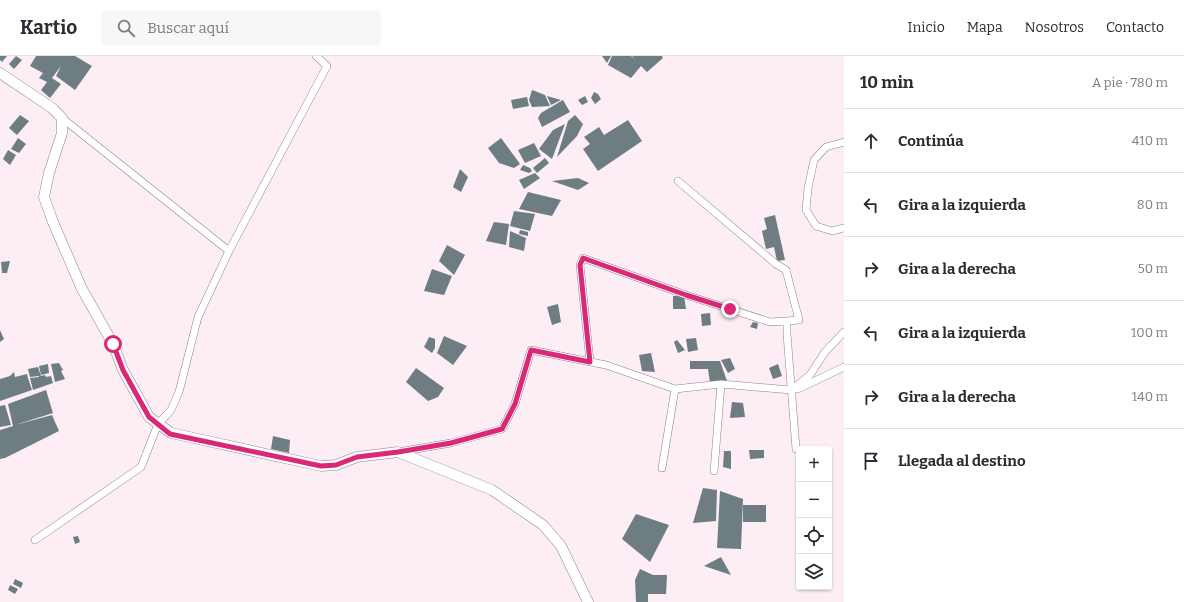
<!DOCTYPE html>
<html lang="es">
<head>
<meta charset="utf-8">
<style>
  :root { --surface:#fff; --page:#f7f7f7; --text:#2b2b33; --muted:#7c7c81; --line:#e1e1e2 }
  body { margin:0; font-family:Bitter,serif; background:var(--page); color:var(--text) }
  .controls { position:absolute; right:12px; bottom:12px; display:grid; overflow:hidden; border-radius:4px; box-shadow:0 1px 3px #0004 }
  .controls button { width:36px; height:36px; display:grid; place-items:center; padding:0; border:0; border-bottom:1px solid var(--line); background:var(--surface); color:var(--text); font:20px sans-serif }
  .stop { position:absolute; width:12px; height:12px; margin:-9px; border:3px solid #db2777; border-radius:50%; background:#fff }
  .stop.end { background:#db2777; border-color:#fff; box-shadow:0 1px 4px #0008 }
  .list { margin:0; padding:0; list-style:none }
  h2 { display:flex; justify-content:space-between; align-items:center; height:52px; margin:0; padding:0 16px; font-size:17px }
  h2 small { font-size:13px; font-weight:400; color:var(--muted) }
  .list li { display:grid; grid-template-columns:26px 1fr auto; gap:12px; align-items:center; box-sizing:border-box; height:64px; padding:0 16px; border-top:1px solid var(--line) }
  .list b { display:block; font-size:15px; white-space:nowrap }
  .list em { font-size:13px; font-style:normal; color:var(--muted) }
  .icon { flex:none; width:22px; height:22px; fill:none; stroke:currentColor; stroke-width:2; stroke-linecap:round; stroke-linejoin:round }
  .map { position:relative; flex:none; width:844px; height:546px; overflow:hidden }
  header { display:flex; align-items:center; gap:24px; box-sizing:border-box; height:56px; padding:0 20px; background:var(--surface); border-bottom:1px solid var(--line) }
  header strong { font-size:19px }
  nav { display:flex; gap:22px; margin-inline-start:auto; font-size:14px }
  .search { width:280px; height:36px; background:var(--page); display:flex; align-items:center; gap:10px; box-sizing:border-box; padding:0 14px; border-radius:4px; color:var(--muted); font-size:15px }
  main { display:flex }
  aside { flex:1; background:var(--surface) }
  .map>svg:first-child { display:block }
</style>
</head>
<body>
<header>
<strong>Kartio</strong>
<div class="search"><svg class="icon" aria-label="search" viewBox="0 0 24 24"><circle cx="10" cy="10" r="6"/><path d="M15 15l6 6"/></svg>Buscar aquí</div>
<nav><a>Inicio</a><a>Mapa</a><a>Nosotros</a><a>Contacto</a></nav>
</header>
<main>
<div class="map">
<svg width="844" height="546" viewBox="0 0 844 546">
  <rect width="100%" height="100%" fill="#fdedf5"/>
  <path fill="#6e7d82" d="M0,0H7L2,6L0,4Z
    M16,0L22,4L14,13L9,8Z
    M36,0H75L92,10L75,34L56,20L61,10L52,22L61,28L50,42L41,34L47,26L39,22L43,17L30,10Z
    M602,0H611L607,7Z
    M612,0H631L635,3L632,0H662L663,2L647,16L641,10L631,22L608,9Z
    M532,34L545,39L550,50L532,51L529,44Z
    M594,36L598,38L601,43L595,48L591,42Z
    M547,40L561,44L551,49Z
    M585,40L588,46L582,49L578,44Z
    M527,41L529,50L513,53L511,44Z
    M563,44L570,56L542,71L538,62L541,57Z
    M20,59L29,65L17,79L9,72Z
    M575,59L583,68L577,80L557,101L568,65Z
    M628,64L642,85L598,115L583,93L590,88L584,81L599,71L604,79Z
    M565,68L552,103L539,93L553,74Z
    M18,82L26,88L19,97L11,93Z
    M501,82L520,108L514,112L499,107L488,92Z
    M534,87L541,100L525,107L518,94Z
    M8,94L16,99L10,109L3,103Z
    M545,102L549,107L537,117L533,112Z
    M523,109L530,112L532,115L529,117L520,114Z
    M460,113L468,121L461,136L453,131Z
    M535,117L540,122L524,133L519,124Z
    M578,122L589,127L578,134L552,125Z
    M528,136L561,144L552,160L519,153Z
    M514,155L535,158L530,175L510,170Z
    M775,159L785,204L777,205L774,191L766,193L762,175L767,173L764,162Z
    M494,166L509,168L506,189L486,185Z
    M520,174L528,176V180L519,178Z
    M510,175L526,182L524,195L509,191Z
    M447,189L465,199L454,219L439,205Z
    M10,205L7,217H2L1,206Z
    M432,213L452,220L444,239L424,235Z
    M673,240H684L686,253H673Z
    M558,248L561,266L552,269L547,251Z
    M710,257L711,269L702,270L701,258Z
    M753,266L758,267L757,273L750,271Z
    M0,274L4,283L0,286Z
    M444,280L467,290L453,309L437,297Z
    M429,281L435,283V292L432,297L424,291Z
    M696,282L698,294L688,296L686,283Z
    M677,284L685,294L678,297L674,286Z
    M651,297L655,316L642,315L639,299Z
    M730,302L735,313L728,317L721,304Z
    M690,305H720L727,325L710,327L708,313H690Z
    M59,307L63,314L61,315L65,323L55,326L51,308Z
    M48,308L49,317L41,319L39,310Z
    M778,308L782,320L773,323L769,312Z
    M38,311L41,320L45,319L46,321L51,320L53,327L33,334L30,322L39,321V320L30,321L28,313Z
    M416,312L444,332L438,341L428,345L406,326Z
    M14,316L15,321L27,318L28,322L26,323L28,322L32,334L0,345V323L10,320Z
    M46,334L53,357L15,369L52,359L59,375L5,402L0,403V374L13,370L8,348Z
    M732,346L743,347L745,361L730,362Z
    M5,349L11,369L0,371V350Z
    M273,380L290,384L289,397L271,393Z
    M749,394H764V402L750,403Z
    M724,395H731V413L723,411Z
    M703,432L717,434L716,465L693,467Z
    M720,435L743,443L741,493L717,492Z
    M743,449H766V466H743Z
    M636,458L669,469L650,506L622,483Z
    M78,480L80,486L75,488L73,481Z
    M721,501L731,519L704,510Z
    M640,513L653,519H667L666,538H648V546H636L635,524Z
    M15,523L23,527L21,532L13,528Z
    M10,529L18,533L15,538L8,534Z"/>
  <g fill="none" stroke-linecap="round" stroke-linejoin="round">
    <g stroke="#8f8188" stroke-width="8">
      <path id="street" d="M62,62L229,195
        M844,86L826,91L814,104L808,132L806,154L816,170L832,175L844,172
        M678,125L776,208L786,214L799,264L787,265V278L796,393
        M590,306L580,209L583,202L686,239L770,266L787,265
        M794,332L810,319L825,296L844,276
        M398,396L451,387L502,373L515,348L531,294L606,309L675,333L721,328L791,334L800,332L844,311
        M662,412L675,333
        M714,415L721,328
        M35,484L141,411L158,368L171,354L179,336L198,261L229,195L327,10L316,0"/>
    </g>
    <g stroke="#8f8188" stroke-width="11">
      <path id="secondary" d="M0,17L52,52L62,62V77L49,117L44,141L53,166L82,233L113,288L123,314L149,361L171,377L321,410L336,409L357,401L398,396L492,434L543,469L561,490L588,546"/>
    </g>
    <use href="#street" stroke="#fff" stroke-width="7"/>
    <use href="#secondary" stroke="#fff" stroke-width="10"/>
  </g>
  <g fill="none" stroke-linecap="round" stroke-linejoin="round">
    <path stroke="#db2777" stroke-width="5" d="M113,288L123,314L149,361L170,378L321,410L336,409L357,401L398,396L451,387L502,373L515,348L531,294L590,306L580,209L583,202L686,239L730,253"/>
  </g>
</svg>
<div class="controls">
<button>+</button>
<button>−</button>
<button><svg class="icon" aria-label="locate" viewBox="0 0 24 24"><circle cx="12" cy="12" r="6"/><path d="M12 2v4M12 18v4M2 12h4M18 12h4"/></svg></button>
<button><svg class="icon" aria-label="layers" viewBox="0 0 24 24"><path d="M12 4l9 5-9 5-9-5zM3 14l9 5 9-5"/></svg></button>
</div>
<div class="stop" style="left:113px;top:288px"></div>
<div class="stop end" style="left:730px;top:253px"></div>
</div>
<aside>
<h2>10 min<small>A pie · 780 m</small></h2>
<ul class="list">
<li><svg class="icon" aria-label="ahead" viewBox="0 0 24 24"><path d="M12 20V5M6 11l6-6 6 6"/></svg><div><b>Continúa</b></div><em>410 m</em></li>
<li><svg class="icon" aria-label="left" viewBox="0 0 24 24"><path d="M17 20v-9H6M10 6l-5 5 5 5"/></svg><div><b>Gira a la izquierda</b></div><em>80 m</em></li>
<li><svg class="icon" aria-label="right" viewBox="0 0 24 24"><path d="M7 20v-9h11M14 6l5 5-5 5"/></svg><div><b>Gira a la derecha</b></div><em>50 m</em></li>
<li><svg class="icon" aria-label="left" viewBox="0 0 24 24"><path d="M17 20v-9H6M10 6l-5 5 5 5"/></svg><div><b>Gira a la izquierda</b></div><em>100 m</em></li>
<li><svg class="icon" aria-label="right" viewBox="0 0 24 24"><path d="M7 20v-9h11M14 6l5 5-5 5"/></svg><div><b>Gira a la derecha</b></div><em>140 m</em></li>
<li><svg class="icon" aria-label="arrive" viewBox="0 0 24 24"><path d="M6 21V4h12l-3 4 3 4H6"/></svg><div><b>Llegada al destino</b></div></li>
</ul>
</aside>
</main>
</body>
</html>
